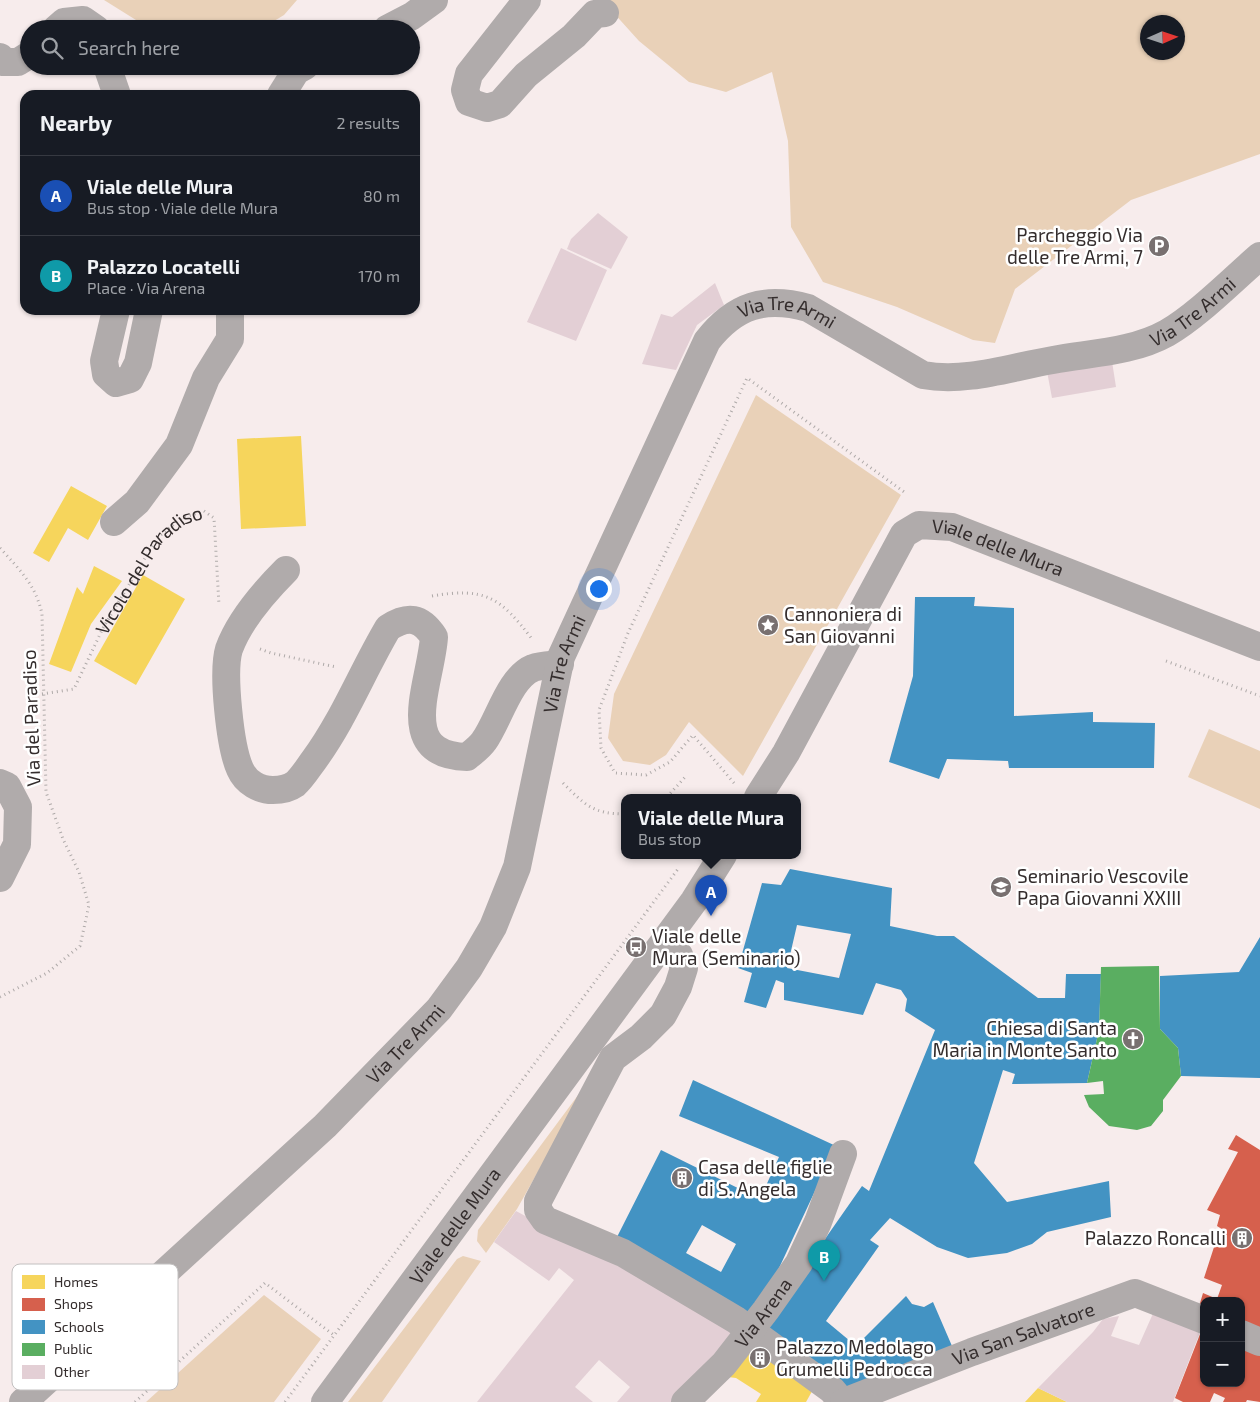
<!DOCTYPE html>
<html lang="en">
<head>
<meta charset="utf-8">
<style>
  :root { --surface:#171b24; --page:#242831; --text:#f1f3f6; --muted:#9ea1a6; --line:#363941; --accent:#787070 }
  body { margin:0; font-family:"Exo 2",sans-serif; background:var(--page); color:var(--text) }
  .controls { position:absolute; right:15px; bottom:15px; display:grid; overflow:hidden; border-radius:10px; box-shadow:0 1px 4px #0004 }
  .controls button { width:45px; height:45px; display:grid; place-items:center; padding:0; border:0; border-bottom:1px solid var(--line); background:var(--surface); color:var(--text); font:25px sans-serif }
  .compass { position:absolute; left:1140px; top:15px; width:45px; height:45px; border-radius:50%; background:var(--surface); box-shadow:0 1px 4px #0004; rotate:87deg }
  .you { position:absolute; left:598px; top:588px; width:18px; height:18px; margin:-12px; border:4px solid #fff; border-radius:50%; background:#1a73e8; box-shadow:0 0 0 8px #1a73e833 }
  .badge { display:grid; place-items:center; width:32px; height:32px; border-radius:50%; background:var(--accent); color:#fff; font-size:16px; font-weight:700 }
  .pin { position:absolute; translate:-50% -41px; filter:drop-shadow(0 1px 2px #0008) }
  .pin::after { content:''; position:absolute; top:26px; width:18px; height:15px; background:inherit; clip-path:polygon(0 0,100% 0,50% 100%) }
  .popup { position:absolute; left:621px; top:794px; width:180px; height:65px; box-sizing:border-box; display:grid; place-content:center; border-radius:10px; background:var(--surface); filter:drop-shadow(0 1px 4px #0005); font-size:16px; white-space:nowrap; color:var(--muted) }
  .popup b { font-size:19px; color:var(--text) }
  .popup::after { content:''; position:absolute; left:50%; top:100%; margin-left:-10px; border:10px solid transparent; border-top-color:var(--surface) }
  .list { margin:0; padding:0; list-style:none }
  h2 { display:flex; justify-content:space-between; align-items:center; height:65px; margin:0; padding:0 20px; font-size:21px }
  h2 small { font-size:16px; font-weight:400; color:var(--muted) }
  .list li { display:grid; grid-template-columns:32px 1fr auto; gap:15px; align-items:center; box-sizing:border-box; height:80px; padding:0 20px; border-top:1px solid var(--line) }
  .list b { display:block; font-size:19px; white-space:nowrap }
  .list p { margin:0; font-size:16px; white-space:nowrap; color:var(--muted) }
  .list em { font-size:16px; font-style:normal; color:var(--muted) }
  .icon { flex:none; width:28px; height:28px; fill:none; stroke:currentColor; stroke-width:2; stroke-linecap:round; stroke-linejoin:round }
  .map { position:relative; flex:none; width:1260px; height:1402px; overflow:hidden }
  .search { position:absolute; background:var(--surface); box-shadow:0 1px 4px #0004; left:20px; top:20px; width:400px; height:55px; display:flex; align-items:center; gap:12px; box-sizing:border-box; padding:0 18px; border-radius:28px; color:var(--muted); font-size:19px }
  .panel { position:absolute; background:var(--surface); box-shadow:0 1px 4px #0004; left:20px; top:90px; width:400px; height:225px; border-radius:15px }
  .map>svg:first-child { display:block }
</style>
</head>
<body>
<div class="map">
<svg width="1260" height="1402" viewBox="0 0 1260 1402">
  <rect width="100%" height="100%" fill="#f7ecec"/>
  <path fill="#e9d1b8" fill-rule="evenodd" d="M104,0H297L284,15L261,29H145L136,20Z
    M602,0H1260V154L1131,200L1015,289L995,343L973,340L897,307L823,282L791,227L788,141L772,72L726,92L689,82L639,41ZM1148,22H1178V52H1148Z
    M756,395L901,495L743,776L689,722L666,755L650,765L623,761L608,738L614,694Z
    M1209,729L1260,751V809L1188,777Z
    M590,1079L517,1209L486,1253L477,1241L478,1230Z
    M463,1256L481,1261L382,1402H348L457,1259Z
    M264,1295L321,1339L274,1402H146Z"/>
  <path fill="#f6d55c" d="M301,436L306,526L241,529L237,439Z
    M71,486L107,506L88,540L68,528L49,562L33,553Z
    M94,566L122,581L91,624L71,672L49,664L77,587L83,594Z
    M143,575L185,599L136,685L94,661Z
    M757,1342L815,1386L806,1402H756L761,1394L736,1378L728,1377Z
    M1038,1388L1067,1402H1025Z"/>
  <path fill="#d6604d" d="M1236,1135L1260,1150V1335L1241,1327V1301H1204V1312L1198,1310L1203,1293L1217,1299L1222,1285L1204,1278L1215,1244L1221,1245L1225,1231L1217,1226L1220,1215L1207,1210L1238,1152L1228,1149Z
    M1204,1324V1383H1241V1342L1260,1349V1402L1247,1400L1246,1402H1223L1225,1398L1214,1393L1210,1402H1183L1175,1398Z"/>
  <path fill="#4393c3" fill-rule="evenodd" d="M915,597H975L974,606L1014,608V716L1093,712V722L1155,723L1154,768H1009L1008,761L947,759L939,779L889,762L913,676Z
    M790,869L892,888L890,926L937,936H954L1038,998H1065L1066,974H1101L1099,1030L1087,1083L1012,1084L1015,1074L1003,1070L974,1163L1007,1202L1109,1181L1111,1217L1047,1232L1032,1244L1007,1253L968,1258L937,1247L890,1218L870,1240L879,1246L826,1321L856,1346L906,1296L912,1304L924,1307L933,1302L955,1353L852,1395L762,1329L862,1186L869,1191L935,1030L905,1011L907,999L901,990L876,983L863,1015L784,1000V983L776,980L766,1008L744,1002L752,973L738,968L762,883L781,885ZM797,925L851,934L839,978L787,968Z
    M1260,937V1078L1181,1076L1178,1048L1160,1029V976L1239,972Z
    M693,1080L836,1146L766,1296L745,1316L617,1237L661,1150L760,1199L779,1157L679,1116ZM702,1225L736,1244L721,1272L686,1253Z"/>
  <path fill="#5aae61" d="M1159,966L1160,1029L1178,1048L1181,1076L1163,1100V1111L1151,1126L1137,1130L1109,1126L1089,1107L1084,1095L1104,1094L1103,1081L1087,1083L1099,1030L1101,967Z"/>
  <path fill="#e3cfd5" d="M598,213L628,237L611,269L567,249L571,239Z
    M561,248L607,270L576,341L527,322Z
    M715,283L724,305L697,325L676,370L642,364L661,314L672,317Z
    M1111,355L1116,387L1052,398L1046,366Z
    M516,1211L637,1276L735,1333L672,1402H617L630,1387L599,1360L575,1387L593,1402H477L574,1280L559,1268L549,1281L494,1242Z
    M1155,1309L1202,1327L1173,1402H1067L1038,1388L1093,1332L1103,1319L1119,1316L1111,1336L1139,1345Z"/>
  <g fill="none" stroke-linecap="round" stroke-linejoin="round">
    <g stroke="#afaaa9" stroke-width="3" stroke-dasharray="1 4" stroke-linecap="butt">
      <path d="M0,548C19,569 36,585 42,614L46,792L63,839L79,872L89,905L80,946L47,973L0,997"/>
      <path d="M432,596C485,587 500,597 532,639"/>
      <path d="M260,649L271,653L336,667"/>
      <path d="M1166,661L1260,696"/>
      <path id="s1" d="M42,694L74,689L103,628L157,538L182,518L204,511L214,518L219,605"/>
      <path d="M563,783C585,805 593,814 625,814"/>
      <path d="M734,783L693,735L670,762L646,775L615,773L601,748L599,710L628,633L747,378L907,494"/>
      <path d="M667,797L686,776"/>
      <path d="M135,1402L265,1283L335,1336"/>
      <path d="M285,1402L678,869"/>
    </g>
    <g stroke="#b0abab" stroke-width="28">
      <path d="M527,0L469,74L465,90L469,102L487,108L500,104L526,75L574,36L595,14L605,13"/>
      <path d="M56,29L64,22L83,20L96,29"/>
      <path d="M387,29L412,16L434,0"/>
      <path d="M0,57L3,62H18L29,55"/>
      <path d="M107,66L117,95"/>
      <path d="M281,95L296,71L305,66"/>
      <path d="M116,310L104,361L106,374L116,383L130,379L138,363L149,310"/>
      <path d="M114,522L137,502L179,445L206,378L230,339V310"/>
      <path d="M286,570C264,592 240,619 229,649C222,672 230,747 240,769C246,783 260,790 273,790C281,790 288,789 295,784C302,778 308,768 314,760C344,719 362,672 388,628C408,615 421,617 434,637C431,683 394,755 467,757C473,752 480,747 484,741C499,720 509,678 533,668C541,665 552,665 560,664"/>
      <path d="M0,783L7,786L18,807L17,844L0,878"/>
      <path id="s2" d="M758,797L786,753L904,534L919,525L952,527L1260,647"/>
      <path d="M665,940L679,955L684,968L678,987L663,1015L641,1037L613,1058L538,1201V1210L545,1220L623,1253L736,1320L832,1390L842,1402"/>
      <path d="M1241,1334L1260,1342"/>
      <path id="s3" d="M23,1402L325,1126L439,1009L469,968L493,927L517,867L561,657L707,341C735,305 765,296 808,308L923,375C966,383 1011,367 1053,360C1091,353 1133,352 1167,333C1198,315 1232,280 1260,256"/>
      <path id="s4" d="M325,1402L694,901L723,855"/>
      <path id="s5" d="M685,1402L724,1364L766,1310L799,1263L818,1222L843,1154"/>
      <path id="s6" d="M844,1402L972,1352L1135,1293L1204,1320"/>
    </g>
  </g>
  <defs>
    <g id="parking-disc" transform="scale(1.125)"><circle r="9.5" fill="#787070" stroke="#fff"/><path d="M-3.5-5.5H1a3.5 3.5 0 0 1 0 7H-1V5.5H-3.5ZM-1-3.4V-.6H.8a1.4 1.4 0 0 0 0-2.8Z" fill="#fff"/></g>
    <g id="sight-disc" transform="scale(1.125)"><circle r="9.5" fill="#787070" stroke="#fff"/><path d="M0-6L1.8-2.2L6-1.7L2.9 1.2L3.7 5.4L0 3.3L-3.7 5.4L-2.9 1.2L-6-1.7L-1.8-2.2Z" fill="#fff"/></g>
    <g id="school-disc" transform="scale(1.125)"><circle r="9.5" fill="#787070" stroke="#fff"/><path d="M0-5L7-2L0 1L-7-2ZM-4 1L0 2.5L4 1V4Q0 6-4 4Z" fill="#fff"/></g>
    <g id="bus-disc" transform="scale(1.125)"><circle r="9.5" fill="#787070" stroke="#fff"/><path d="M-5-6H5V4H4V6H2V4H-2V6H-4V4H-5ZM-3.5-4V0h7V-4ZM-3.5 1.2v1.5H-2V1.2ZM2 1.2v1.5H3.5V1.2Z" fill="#fff"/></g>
    <g id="church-disc" transform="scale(1.125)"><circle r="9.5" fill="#787070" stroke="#fff"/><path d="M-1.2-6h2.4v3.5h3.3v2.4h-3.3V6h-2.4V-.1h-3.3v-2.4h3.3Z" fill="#fff"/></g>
    <g id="building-disc" transform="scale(1.125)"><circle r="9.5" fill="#787070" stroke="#fff"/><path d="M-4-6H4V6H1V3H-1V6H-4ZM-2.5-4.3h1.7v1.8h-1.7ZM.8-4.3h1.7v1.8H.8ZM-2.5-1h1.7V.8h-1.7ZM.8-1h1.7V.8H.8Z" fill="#fff"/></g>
  </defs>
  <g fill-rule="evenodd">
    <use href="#parking-disc" x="1159" y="246"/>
    <use href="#sight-disc" x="768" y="625"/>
    <use href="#school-disc" x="1001" y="887"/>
    <use href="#bus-disc" x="636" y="947"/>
    <use href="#church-disc" x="1133" y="1039"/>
    <use href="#building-disc" x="682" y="1178"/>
    <use href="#building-disc" x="1242" y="1238"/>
    <use href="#building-disc" x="760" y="1358"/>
  </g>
  <g text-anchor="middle" stroke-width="5" stroke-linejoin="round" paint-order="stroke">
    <g font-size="19" fill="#342d2d" stroke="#fff" text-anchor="start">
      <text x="1143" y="242" text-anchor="end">Parcheggio Via<tspan x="1143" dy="22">delle Tre Armi, 7</tspan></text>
      <text x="784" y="621">Cannoniera di<tspan x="784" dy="22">San Giovanni</tspan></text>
      <text x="1017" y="883">Seminario Vescovile<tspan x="1017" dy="22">Papa Giovanni XXIII</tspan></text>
      <text x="652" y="943">Viale delle<tspan x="652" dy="22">Mura (Seminario)</tspan></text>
      <text x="1117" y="1035" text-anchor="end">Chiesa di Santa<tspan x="1117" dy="22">Maria in Monte Santo</tspan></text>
      <text x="698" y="1174">Casa delle figlie<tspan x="698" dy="22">di S. Angela</tspan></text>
      <text x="1226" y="1245" text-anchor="end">Palazzo Roncalli</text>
      <text x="776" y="1354">Palazzo Medolago<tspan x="776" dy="22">Grumelli Pedrocca</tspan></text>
    </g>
    <g font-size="19" fill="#342d2d" stroke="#fff">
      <text dy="7" stroke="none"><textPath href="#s3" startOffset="1828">Via Tre Armi</textPath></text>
      <text dy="7" stroke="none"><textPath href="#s3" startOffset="1392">Via Tre Armi</textPath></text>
      <text dy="7" stroke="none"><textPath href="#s2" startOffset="401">Viale delle Mura</textPath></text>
      <text dy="7" stroke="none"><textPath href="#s1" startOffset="176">Vicolo del Paradiso</textPath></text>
      <text dy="7" stroke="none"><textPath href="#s3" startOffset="944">Via Tre Armi</textPath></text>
      <text transform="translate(31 718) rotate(-92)" y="7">Via del Paradiso</text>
      <text dy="7" stroke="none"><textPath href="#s3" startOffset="524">Via Tre Armi</textPath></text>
      <text dy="7" stroke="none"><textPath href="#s4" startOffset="219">Viale delle Mura</textPath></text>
      <text dy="7" stroke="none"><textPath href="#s5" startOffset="119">Via Arena</textPath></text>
      <text dy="7" stroke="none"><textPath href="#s6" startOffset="192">Via San Salvatore</textPath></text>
    </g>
  </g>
  <rect x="12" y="1264" width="166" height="126" rx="8" fill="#fff" stroke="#c2c0c0" stroke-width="1"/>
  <rect x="22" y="1275" width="23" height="14" fill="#f6d55c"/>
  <rect x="22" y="1298" width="23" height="13" fill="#d6604d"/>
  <rect x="22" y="1320" width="23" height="14" fill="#4393c3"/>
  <rect x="22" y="1343" width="23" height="13" fill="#5aae61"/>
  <rect x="22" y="1365" width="23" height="14" fill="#e3cfd5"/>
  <g font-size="14" fill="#342d2d">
    <text x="54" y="1287">Homes</text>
    <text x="54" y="1309">Shops</text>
    <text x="54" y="1332">Schools</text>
    <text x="54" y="1354">Public</text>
    <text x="54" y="1377">Other</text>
  </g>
</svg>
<div class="controls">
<button>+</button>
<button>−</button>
</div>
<svg class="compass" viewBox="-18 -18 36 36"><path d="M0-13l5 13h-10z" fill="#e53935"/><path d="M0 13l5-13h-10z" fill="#9ea1a6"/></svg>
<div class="you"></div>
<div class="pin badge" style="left:711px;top:916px;background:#1a4fb4">A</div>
<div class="popup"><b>Viale delle Mura</b>Bus stop</div>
<div class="pin badge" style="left:824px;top:1281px;background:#0f9aa8">B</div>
<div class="search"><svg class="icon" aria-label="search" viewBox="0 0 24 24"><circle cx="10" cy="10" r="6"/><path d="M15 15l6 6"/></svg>Search here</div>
<section class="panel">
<h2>Nearby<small>2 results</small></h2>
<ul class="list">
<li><span class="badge" style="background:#1a4fb4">A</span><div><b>Viale delle Mura</b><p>Bus stop · Viale delle Mura</p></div><em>80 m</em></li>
<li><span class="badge" style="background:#0f9aa8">B</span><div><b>Palazzo Locatelli</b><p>Place · Via Arena</p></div><em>170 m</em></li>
</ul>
</section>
</div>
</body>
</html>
